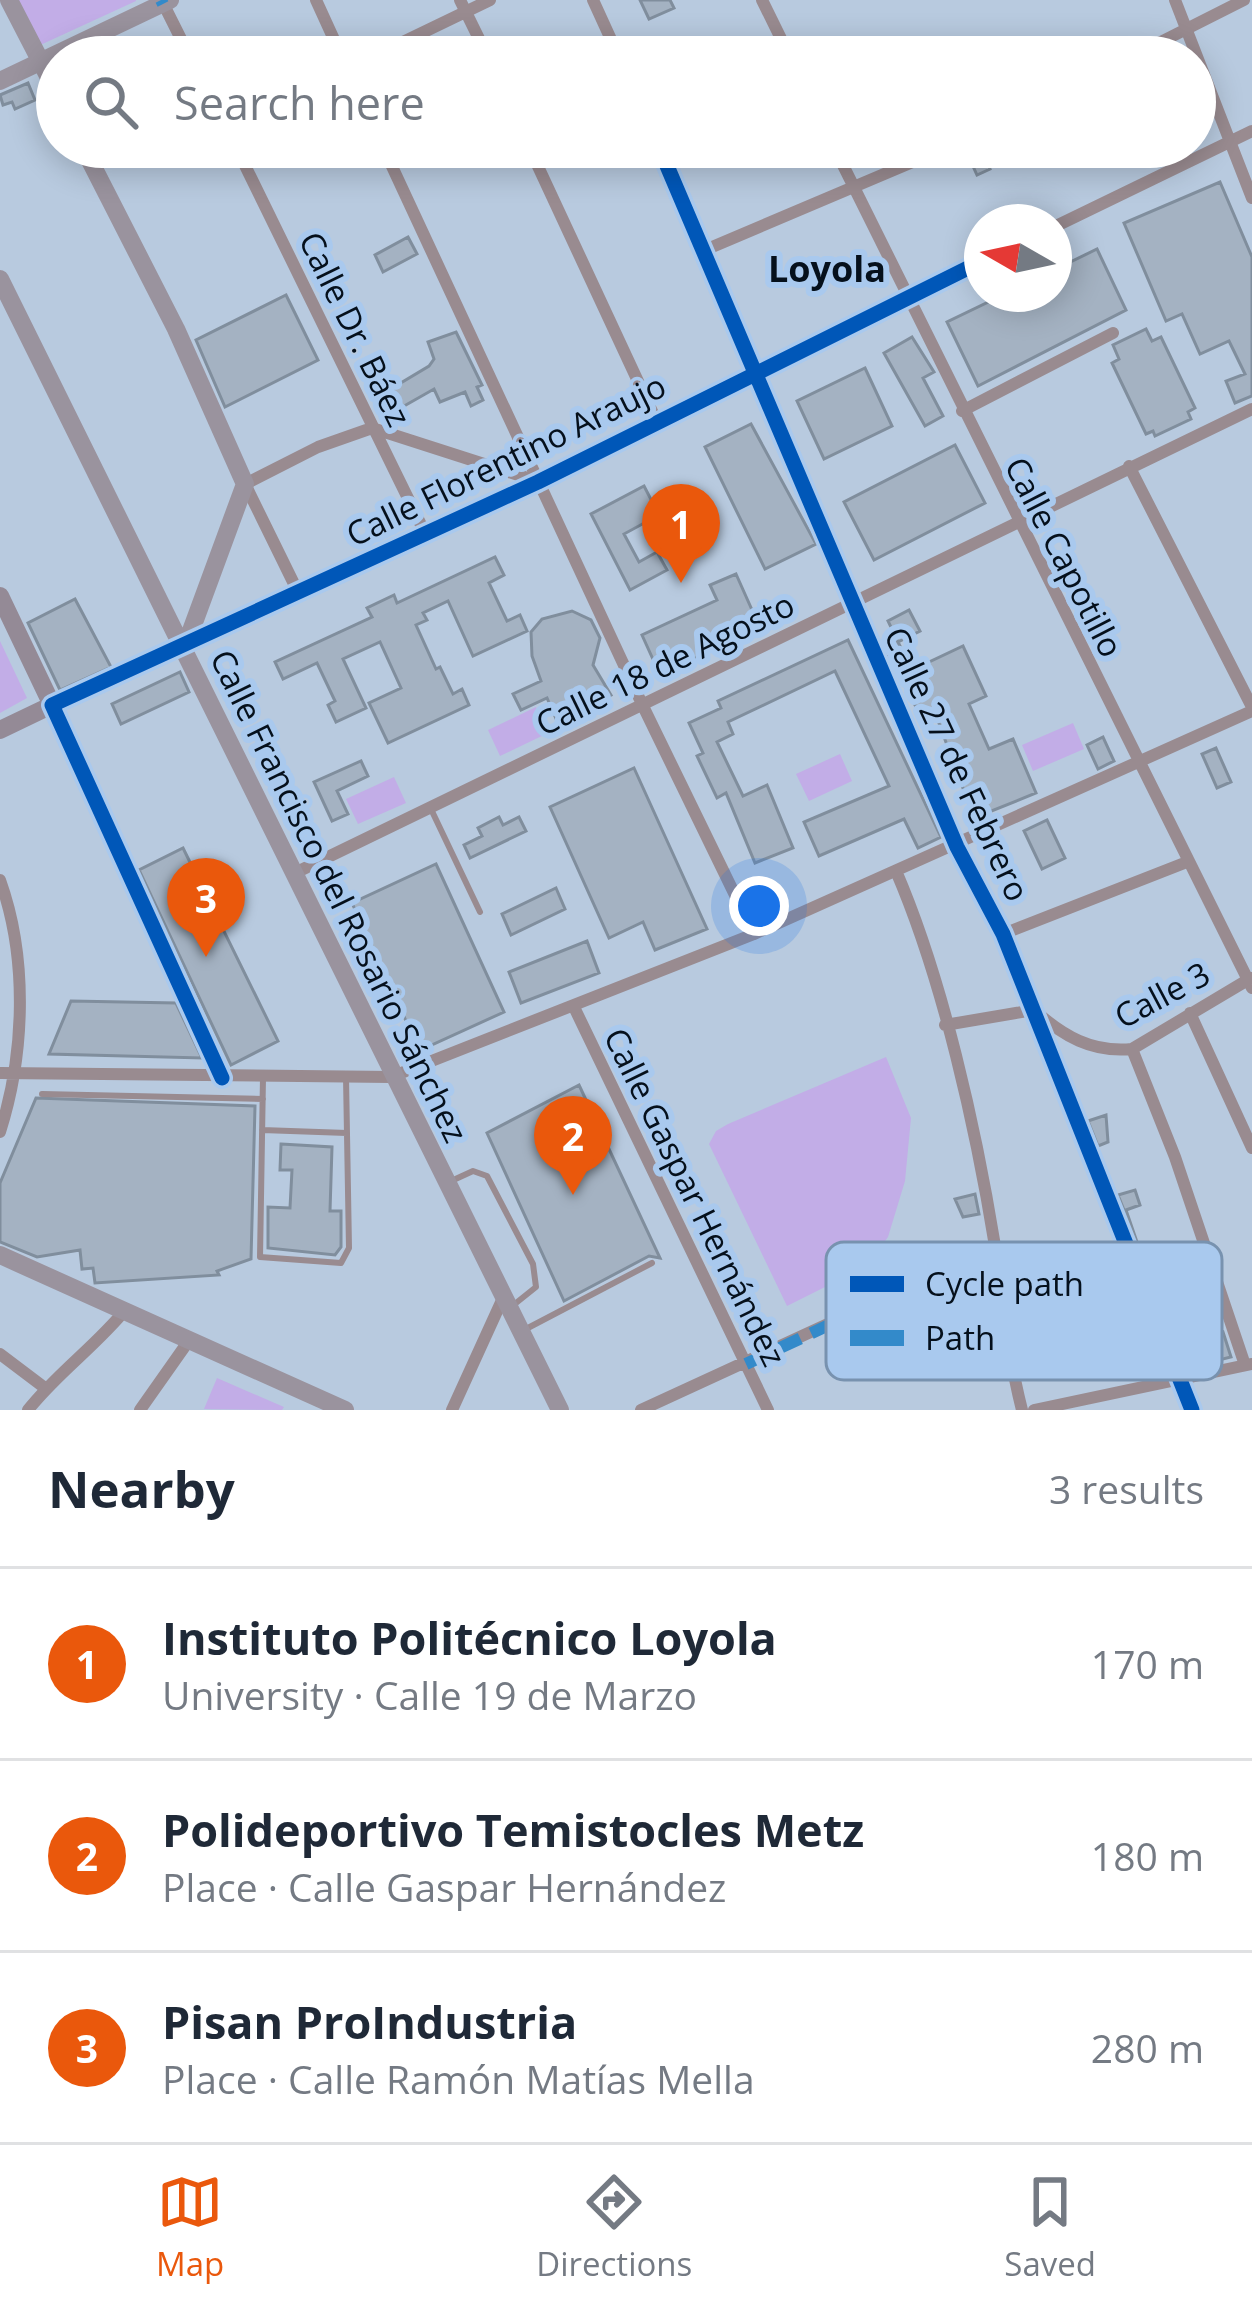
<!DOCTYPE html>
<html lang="en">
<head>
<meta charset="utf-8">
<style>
  :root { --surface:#fff; --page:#f2f2f3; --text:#1f2937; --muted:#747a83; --line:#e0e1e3; --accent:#ea580c }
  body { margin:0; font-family:"Open Sans",sans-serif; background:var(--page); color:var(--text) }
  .compass { position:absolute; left:964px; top:204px; width:108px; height:108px; border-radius:50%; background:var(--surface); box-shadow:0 6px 30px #0003; rotate:279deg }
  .you { position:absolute; left:759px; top:906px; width:42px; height:42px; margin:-30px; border:9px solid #fff; border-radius:50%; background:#1a73e8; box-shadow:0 0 0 18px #1a73e833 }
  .badge { display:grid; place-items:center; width:78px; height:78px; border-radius:50%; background:var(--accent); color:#fff; font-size:39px; font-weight:700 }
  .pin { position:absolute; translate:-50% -99px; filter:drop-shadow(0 3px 6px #0008) }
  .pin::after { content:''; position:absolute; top:63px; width:42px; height:36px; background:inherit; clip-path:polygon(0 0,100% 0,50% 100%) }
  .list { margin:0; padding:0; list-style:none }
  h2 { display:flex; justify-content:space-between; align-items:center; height:156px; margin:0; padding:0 48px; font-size:51px }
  h2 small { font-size:39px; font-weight:400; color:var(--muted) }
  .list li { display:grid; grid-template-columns:78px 1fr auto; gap:36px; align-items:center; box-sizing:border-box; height:192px; padding:0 48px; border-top:3px solid var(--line) }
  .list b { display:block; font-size:45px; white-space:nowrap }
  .list p { margin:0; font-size:39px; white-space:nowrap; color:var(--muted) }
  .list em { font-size:39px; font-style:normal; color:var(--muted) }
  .icon { flex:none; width:66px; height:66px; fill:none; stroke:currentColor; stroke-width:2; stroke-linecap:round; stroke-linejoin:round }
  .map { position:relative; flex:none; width:1252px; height:1410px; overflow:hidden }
  .search { position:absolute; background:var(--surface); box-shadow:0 6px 30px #0003; left:36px; right:36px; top:36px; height:132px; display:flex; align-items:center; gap:30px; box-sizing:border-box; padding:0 42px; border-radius:66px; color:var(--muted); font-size:45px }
  .sheet { height:732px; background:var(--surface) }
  nav { display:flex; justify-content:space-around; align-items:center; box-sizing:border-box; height:168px; border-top:3px solid var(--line); background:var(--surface); font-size:33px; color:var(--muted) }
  nav a { display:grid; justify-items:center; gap:6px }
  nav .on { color:var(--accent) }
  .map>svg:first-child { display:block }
</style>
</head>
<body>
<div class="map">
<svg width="1252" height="1410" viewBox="0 0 1252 1410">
  <rect width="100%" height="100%" fill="#b8cadf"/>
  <path fill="#c2ade7" d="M15,0H136V1L36,47Z
    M0,641L27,698L0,713Z
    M536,707L548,733L500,756L488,730Z
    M1073,723L1084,749L1033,771L1022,745Z
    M840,754L852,781L809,801L796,774Z
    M394,777L406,803L358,824L346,799Z
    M886,1057L911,1118L905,1181L888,1237L867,1266L787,1306L709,1144L716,1131L728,1124Z
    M217,1378L284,1407L282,1410L204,1409Z"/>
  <path fill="#a4b2c2" stroke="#808e9d" stroke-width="3" d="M640,0H670L674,8L649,19Z
    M28,83L35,100L15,109L12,102L3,105L0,95Z
    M979,147H1016L987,162L990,169L977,175L967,153Z
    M1220,182L1252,257V396L1235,403L1226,381L1245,374L1229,341L1200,354L1182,314L1166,321L1124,223Z
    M408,237L417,254L383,272L375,255Z
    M1097,249L1126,310L978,386L947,322L1005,294H1054V270Z
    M286,295L318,360L225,407L196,340Z
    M1146,329L1152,341L1161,337L1195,408L1188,412L1191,419L1155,436L1153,431L1146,434L1112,363L1119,359L1113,345Z
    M456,332L482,385L477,387L483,400L471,406L465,392L440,402L434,389L390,414L379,396L429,366L434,359L428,342Z
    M912,337L934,372L923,378L943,416L925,426L884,353Z
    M865,368L892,426L824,459L797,401Z
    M751,424L816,544L765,569L705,447Z
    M955,445L985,503L874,560L844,502Z
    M644,486L659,515L624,534L639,562L657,552L667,570L630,590L591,514Z
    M495,557L504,575L489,583L507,621L520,615L527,631L473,656L448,601L423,613L427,620L416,625L436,669L440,667L453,694L462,689L469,705L388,743L369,703L401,688L380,642L343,659L366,708L336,722L328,705L335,701L317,663L283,679L275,662L372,617L367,608L394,595L397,603Z
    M736,574L756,619L720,634L723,643L661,677L642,635L717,600L710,585Z
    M75,599L111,667L60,690L28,623Z
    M909,610L920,631L898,642L888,621Z
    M572,611L591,620L600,638L593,665L611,695L557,721L547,698L521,710L513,694L541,681L532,656L531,632L542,619Z
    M893,632L912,670L963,646L986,696L969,704L989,749L1013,739L1036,793L974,818L937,718L925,724L886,650L891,648L885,636Z
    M848,640L941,837L918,848L904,819L819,856L804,822L889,786L835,671L728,722L733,734L717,742L743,796L767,785L793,848L755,863L726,793L717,798L697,756L703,753L689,723L721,708L718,701Z
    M180,672L189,692L121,724L112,704Z
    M1103,737L1114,761L1098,769L1087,745Z
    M1216,748L1231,782L1217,788L1202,754Z
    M361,761L368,776L337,791L348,814L332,821L314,782Z
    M634,768L707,929L655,950L643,922L609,938L550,807Z
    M499,817L503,825L519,817L526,831L470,858L464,845L482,836L478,828Z
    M1047,820L1065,858L1042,869L1024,831Z
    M183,848L278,1041L231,1065L139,870Z
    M436,864L504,1012L425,1048L417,1031L412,1034L352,903Z
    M556,888L565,909L511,935L502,914Z
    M587,941L599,973L521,1003L509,972Z
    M71,1001L176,1003L202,1058L49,1054Z
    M579,1085L660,1258L649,1256L564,1301L487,1133Z
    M36,1098L255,1106L251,1259L217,1271L219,1275L95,1283L93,1268L82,1269L80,1250L37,1257L0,1242V1183Z
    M1106,1115L1108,1142L1098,1146L1088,1121Z
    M281,1144L332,1147L330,1211H341V1247L335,1255L268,1248V1207L290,1208L292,1170H280Z
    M1135,1190L1140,1205L1126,1210L1138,1245L1118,1195Z
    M975,1194L979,1214L963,1217L955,1199Z
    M1223,1332L1231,1357L1215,1361L1207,1337Z"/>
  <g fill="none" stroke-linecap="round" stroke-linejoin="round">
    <path stroke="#998b90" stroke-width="6" d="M430,807L480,912
      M263,1077L260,1257L341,1263L349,1248L346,1077
      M42,1094L263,1099
      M262,1130L347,1133
      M449,1182L473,1171L487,1176L533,1264L536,1287L511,1307
      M524,1330L652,1263"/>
    <path stroke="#998b90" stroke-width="12" d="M316,0L342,57
      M460,0L488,57
      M593,0L619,57
      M762,0L790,57
      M1175,0L1252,198
      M162,1L190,57
      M372,57L490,0
      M1131,57L1244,0
      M236,147L426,535
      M383,147L642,704L754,934
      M529,147L656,420
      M659,147L957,847L1003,934L1192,1410
      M834,147L1252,988
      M1054,227L1252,131
      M705,250L948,147
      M962,411L1113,333
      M1129,466L1252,707
      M299,594L245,484L318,447L372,428L537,481
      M896,871C943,980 976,1129 995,1246C1003,1302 1008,1355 1022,1410
      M295,873L1252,409
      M0,880C28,958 25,1053 0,1132
      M1003,934L1187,862
      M574,1007L768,1410
      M1190,1013L1252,1148
      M945,1025L1034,1010C1063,1036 1092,1053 1132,1049L1251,978
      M1132,1049L1175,1157L1245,1365
      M0,1073L391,1077L754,934L1252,711
      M222,1078L52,705L538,482L982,261
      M0,1354L45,1388
      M28,1410C57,1373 96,1346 126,1309
      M140,1410L190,1339
      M452,1410L503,1298
      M641,1410L995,1247
      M1034,1410L1251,1364"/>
    <path stroke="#9a939e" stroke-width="18" d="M9,0L57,93
      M0,81L170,0
      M83,147L176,329L245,484L185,647
      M0,279L560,1410
      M0,1255L345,1410"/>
    <path stroke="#948a96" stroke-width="18" d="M0,596L52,705L0,730"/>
    <path stroke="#338aca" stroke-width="12" stroke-dasharray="24 12" stroke-linecap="butt" d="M161,0L163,4
      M746,1364L995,1247"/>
    <g stroke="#a9c9ee" stroke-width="22">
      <path id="cycleway" d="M659,147L957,847L1003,934L1192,1410
        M222,1078L52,705L538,482L982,261"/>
    </g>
    <use href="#cycleway" stroke="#0057b8" stroke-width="15"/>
  </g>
  <g text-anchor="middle" stroke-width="12" stroke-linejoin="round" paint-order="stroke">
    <g font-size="33" fill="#05101c" stroke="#a9c9ee">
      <text transform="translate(355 329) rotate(64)" y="12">Calle Dr. Báez</text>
      <text transform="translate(506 460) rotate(-26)" y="12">Calle Florentino Araujo</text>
      <text transform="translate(1064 557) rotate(63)" y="12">Calle Capotillo</text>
      <text transform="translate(665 664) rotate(-26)" y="12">Calle 18 de Agosto</text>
      <text transform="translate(957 764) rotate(65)" y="12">Calle 27 de Febrero</text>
      <text transform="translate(339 896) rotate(64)" y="12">Calle Francisco del Rosario Sánchez</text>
      <text transform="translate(1162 995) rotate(-28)" y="12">Calle 3</text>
      <text transform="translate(695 1197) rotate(64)" y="12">Calle Gaspar Hernández</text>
    </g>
    <g font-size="36" font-weight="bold" fill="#05101c" stroke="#a9c9ee">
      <text x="827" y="282">Loyola</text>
    </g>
  </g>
  <rect x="826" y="1242" width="396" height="138" rx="18" fill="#a9c9ee" stroke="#7892af" stroke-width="3"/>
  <rect x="850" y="1276" width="54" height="16" fill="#0057b8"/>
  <rect x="850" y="1330" width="54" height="16" fill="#338aca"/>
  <g font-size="33" fill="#05101c">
    <text x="925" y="1296">Cycle path</text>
    <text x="925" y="1350">Path</text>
  </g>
</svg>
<svg class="compass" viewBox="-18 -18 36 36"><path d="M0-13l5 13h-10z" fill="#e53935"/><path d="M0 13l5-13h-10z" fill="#747a83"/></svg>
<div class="you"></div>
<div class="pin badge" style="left:681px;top:583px">1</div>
<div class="pin badge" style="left:573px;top:1195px">2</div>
<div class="pin badge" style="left:206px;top:957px">3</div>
<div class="search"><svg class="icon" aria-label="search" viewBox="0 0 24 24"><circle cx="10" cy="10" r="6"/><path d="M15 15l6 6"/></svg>Search here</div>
</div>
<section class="sheet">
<h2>Nearby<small>3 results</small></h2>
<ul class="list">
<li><span class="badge">1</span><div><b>Instituto Politécnico Loyola</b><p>University · Calle 19 de Marzo</p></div><em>170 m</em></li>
<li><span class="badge">2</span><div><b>Polideportivo Temistocles Metz</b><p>Place · Calle Gaspar Hernández</p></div><em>180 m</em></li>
<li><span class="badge">3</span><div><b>Pisan ProIndustria</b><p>Place · Calle Ramón Matías Mella</p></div><em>280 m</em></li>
</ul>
</section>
<nav>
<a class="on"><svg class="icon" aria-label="map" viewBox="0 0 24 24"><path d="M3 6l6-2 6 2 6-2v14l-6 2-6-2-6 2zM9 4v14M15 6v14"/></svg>Map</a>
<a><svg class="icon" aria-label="directions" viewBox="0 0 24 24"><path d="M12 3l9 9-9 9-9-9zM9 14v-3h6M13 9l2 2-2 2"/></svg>Directions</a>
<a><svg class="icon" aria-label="saved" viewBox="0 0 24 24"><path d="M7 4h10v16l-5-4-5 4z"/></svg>Saved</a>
</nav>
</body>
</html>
